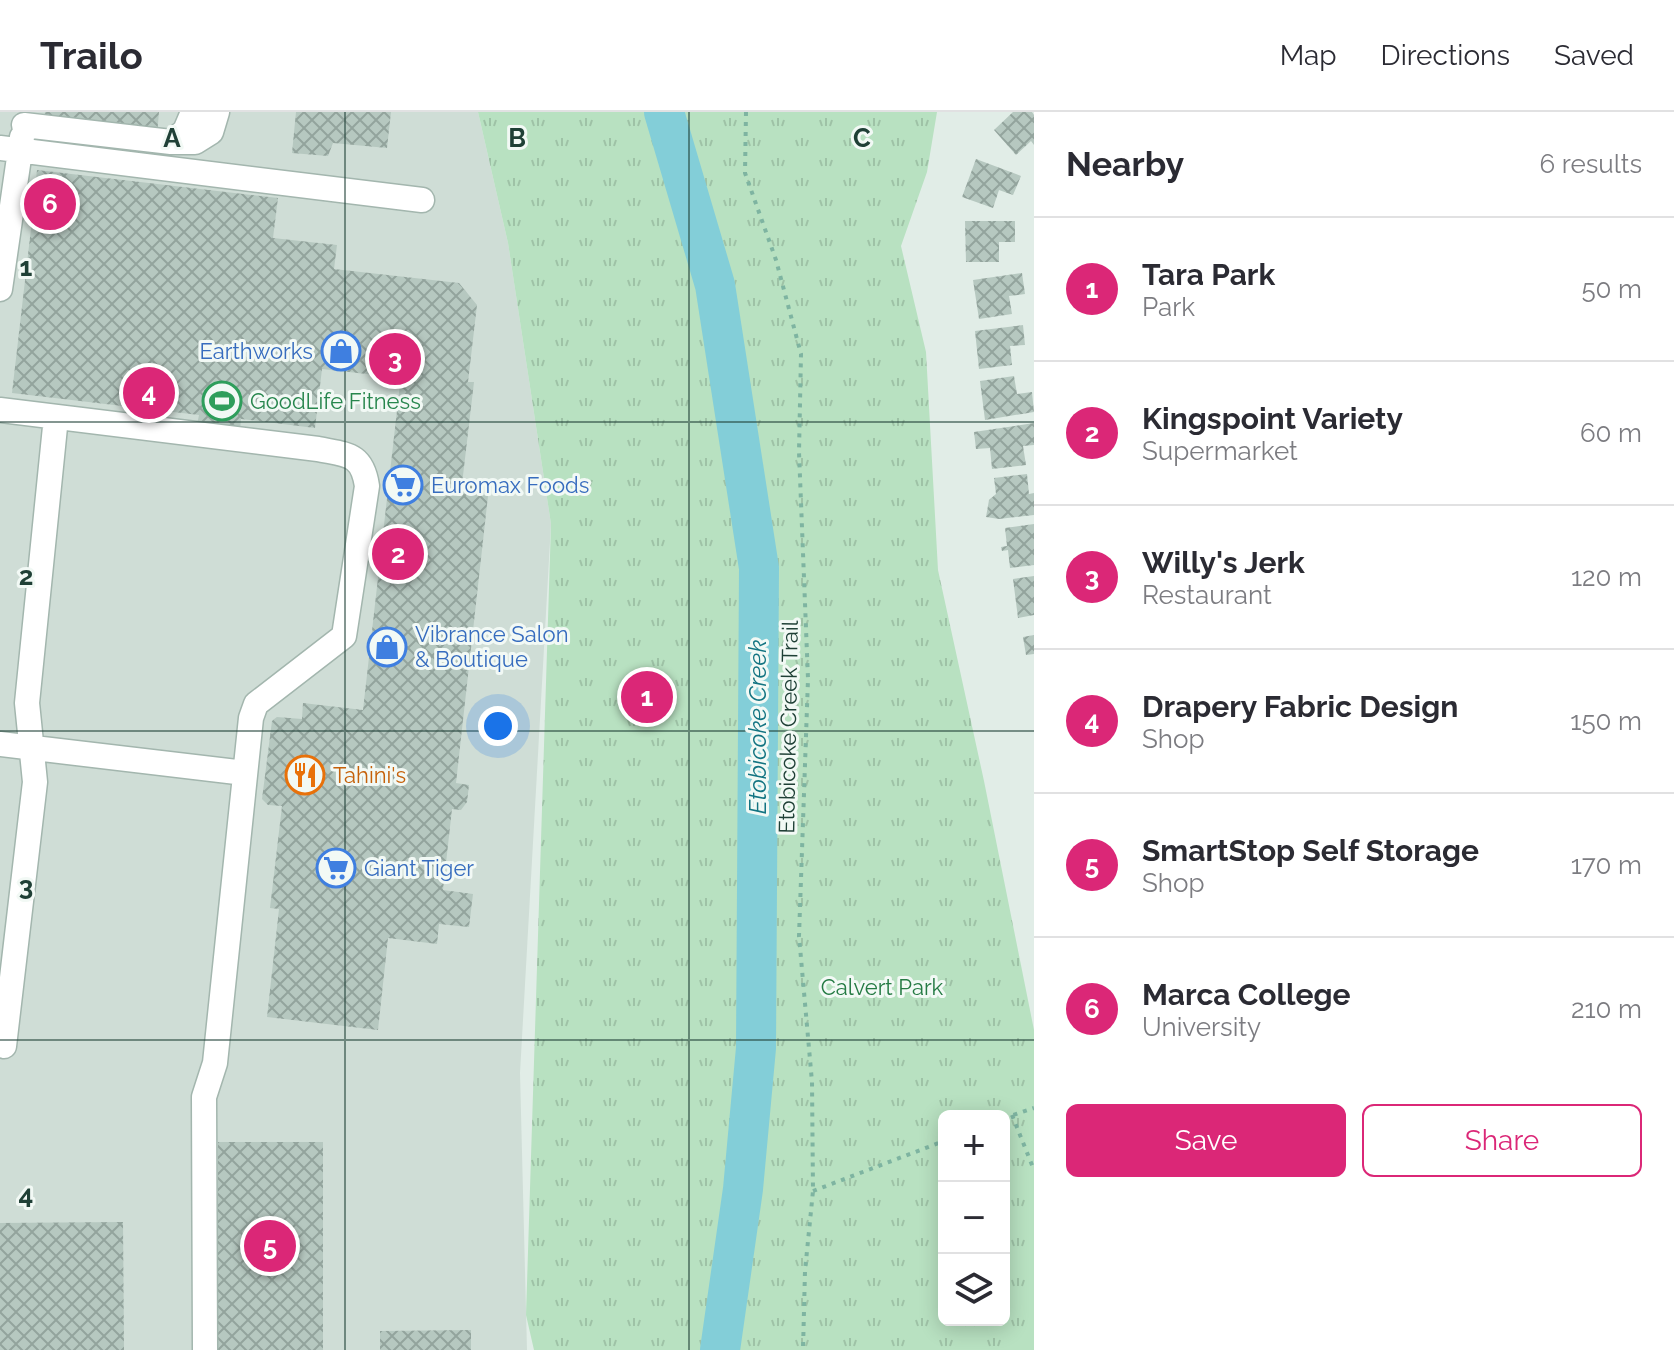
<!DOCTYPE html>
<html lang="en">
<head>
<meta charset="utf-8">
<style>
  :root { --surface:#fff; --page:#f7f7f7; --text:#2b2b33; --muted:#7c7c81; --line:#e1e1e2; --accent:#db2777 }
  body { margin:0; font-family:Raleway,sans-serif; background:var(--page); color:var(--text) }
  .controls { position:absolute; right:24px; bottom:24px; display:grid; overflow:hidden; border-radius:12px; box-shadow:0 4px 20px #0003 }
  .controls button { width:72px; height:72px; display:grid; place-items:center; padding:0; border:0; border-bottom:2px solid var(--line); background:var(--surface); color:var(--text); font:40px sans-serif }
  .you { position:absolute; left:498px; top:614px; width:28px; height:28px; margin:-20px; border:6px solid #fff; border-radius:50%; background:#1a73e8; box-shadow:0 0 0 12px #1a73e833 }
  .badge { display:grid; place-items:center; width:52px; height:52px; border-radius:50%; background:var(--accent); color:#fff; font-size:26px; font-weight:700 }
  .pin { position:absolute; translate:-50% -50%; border:4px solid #fff; box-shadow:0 2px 8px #0006 }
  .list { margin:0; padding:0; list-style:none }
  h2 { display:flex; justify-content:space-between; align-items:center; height:104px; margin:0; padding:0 32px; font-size:34px }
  h2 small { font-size:26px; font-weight:400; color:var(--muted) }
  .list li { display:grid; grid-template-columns:52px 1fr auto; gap:24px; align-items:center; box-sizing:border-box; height:144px; padding:0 32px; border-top:2px solid var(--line) }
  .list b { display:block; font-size:30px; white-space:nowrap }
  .list p { margin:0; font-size:26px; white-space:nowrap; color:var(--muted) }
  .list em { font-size:26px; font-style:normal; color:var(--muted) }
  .actions { display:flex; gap:16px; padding:24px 32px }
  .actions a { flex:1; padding:18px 0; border:2px solid var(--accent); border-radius:12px; text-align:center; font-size:28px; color:var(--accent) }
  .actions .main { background:var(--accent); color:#fff }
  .icon { flex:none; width:44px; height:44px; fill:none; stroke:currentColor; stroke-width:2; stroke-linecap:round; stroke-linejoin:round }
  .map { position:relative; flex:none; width:1034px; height:1238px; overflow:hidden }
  header { display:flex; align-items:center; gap:48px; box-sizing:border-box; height:112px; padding:0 40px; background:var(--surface); border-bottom:2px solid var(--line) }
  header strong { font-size:38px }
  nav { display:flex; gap:44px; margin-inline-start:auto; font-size:28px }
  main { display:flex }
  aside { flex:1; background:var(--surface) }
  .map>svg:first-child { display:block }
</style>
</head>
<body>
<header>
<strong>Trailo</strong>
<nav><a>Map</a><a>Directions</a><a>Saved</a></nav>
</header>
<main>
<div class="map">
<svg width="1034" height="1238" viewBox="0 0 1034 1238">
  <defs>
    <pattern id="park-tufts" width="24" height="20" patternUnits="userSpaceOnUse" patternTransform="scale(2)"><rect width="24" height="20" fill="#b8e1c1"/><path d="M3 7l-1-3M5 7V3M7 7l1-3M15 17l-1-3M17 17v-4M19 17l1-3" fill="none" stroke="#9ec2a6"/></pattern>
    <pattern id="building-cross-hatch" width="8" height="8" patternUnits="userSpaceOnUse" patternTransform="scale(2)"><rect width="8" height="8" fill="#b6c8c0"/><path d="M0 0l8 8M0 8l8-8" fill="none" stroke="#93a49d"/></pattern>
  </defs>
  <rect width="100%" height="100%" fill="#e1ede7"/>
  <path fill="#cfddd6" d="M0,0H478L508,131L551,412L520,961L527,1238H0Z"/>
  <path fill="url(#park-tufts)" fill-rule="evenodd" d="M478,0H937L927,60L901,134L926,240L938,458L984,669L1034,918V1238H534L526,1203L551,412L508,131ZM1004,1004V1208H944V1004Z"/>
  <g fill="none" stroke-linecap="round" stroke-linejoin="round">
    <path stroke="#83ced8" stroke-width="40" d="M664,0L715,173L759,456L756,936L743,1077L720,1238"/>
  </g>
  <path fill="url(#building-cross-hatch)" d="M45,0H159L157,23L43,11Z
    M296,0H391L387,36L333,31L328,44L292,41Z
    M1013,0H1032L1034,3V33L1031,29L1016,43L994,18Z
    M976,47L1021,64L1013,83L999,78L993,96L962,85Z
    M37,58L278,86L273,126L337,133L334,157L459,171L477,193L468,270H474L462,372L489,375L456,671L469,673L467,690L461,698L452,697L443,778L473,782L469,815L439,812L437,832L388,826L378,918L267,905L279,797L270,796L282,694L268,693L262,687L272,609L277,605L302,607L303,591L363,598L400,272L393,265L322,257L315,316L241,307L240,318L197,313L199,303L12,281L32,108L20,106L23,77L35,78Z
    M965,109H1015V130H999V150H966Z
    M1022,161L1025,182L1009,184L1012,202L979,207L973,168Z
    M1023,213L1025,233L1010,234L1012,253L979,257L975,219Z
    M1014,264L1017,282L1032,280L1034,300L985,308L980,269Z
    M1034,311V333L1023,334L1026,353L992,357L990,336L976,337L974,320Z
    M1027,362L1029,382L1034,381V403L999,407L986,405L989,388L996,382L994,366Z
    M1034,412V453L1010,456L1008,438L1002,439L1001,435L1007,434L1005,416Z
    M1034,464V503L1018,506L1013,467Z
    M1034,523V542L1026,543L1023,525Z
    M218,1030H323V1238H218Z
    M123,1110L124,1238H0V1111Z
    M471,1218V1238H380V1219Z"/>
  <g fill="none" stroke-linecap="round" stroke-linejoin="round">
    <g stroke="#a3b6ae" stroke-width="27">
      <path id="minor" d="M24,13L171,30L185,19L193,0
        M171,30H195L211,20L217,0
        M0,36L422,88
        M0,177L22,25
        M0,298L318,337C347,343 362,341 367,374L344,524L256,592L251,606L215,951L204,985L205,1238
        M0,632L245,661
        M4,934L35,670L27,591L56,305"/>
    </g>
    <path stroke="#7eb4a1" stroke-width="4" stroke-dasharray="4 6" stroke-linecap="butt" d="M746,0L745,61L776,148L801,242L799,340L808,567L799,824L812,970L813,1079L805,1159L803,1238
      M1012,1003L1034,1058
      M1004,1006L1034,996
      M813,1079L944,1029"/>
    <use href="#minor" stroke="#fff" stroke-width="24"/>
  </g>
  <path fill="none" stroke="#1f4036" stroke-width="2" stroke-opacity="0.55" d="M345,0V1238M689,0V1238M0,310H1034M0,619H1034M0,928H1034"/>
  <defs>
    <g id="shop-ring" transform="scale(2)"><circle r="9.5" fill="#f2f9f5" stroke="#3f7fe0" stroke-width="1.5"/><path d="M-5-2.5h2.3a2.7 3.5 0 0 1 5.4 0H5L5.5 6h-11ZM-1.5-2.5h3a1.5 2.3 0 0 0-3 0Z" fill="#3f7fe0"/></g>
    <g id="stadium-ring" transform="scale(2)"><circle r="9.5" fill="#f2f9f5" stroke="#2e9e5b" stroke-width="1.5"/><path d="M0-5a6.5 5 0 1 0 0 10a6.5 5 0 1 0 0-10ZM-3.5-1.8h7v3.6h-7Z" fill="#2e9e5b"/></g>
    <g id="supermarket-ring" transform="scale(2)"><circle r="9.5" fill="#f2f9f5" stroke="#3f7fe0" stroke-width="1.5"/><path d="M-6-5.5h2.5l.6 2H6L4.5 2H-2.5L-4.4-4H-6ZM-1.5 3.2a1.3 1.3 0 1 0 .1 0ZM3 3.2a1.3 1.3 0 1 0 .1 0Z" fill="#3f7fe0"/></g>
    <g id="restaurant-ring" transform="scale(2)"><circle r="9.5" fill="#f2f9f5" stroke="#e8710a" stroke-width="1.5"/><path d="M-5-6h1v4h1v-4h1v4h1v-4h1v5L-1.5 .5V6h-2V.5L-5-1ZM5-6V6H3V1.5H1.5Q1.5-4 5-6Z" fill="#e8710a"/></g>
  </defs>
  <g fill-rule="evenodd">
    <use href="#shop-ring" x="341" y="239"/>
    <use href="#stadium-ring" x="222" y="289"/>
    <use href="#supermarket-ring" x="403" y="373"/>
    <use href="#shop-ring" x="387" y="535"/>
    <use href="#restaurant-ring" x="305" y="663"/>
    <use href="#supermarket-ring" x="336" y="756"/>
  </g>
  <g text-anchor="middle" stroke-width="6" stroke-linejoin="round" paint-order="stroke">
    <g font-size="22" fill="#366cbe" stroke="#f2f9f5" text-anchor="start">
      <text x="313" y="247" text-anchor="end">Earthworks</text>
      <text x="431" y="381">Euromax Foods</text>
      <text x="415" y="530">Vibrance Salon<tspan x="415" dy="25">&amp; Boutique</tspan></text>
      <text x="364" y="764">Giant Tiger</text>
    </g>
    <g font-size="22" fill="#27864d" stroke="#f2f9f5" text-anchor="start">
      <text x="250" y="297">GoodLife Fitness</text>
    </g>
    <g font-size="22" fill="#1f4036" stroke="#f2f9f5">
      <text transform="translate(788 615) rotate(-89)" y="8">Etobicoke Creek Trail</text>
    </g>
    <g font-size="22" fill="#c56008" stroke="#f2f9f5" text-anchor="start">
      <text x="333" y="671">Tahini's</text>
    </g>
    <g font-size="22" fill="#257b44" stroke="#f2f9f5">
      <text x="882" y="883">Calvert Park</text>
    </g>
    <g font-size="24" font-style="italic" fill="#137482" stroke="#f2f9f5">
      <text transform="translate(758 615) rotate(-90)" y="8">Etobicoke Creek</text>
    </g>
  </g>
  <g font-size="26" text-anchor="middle" font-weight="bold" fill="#1f4036" stroke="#f2f9f5" stroke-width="6" stroke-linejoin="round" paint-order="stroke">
    <text x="172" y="35">A</text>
    <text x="517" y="35">B</text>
    <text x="862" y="35">C</text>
    <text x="26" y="164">1</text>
    <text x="26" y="473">2</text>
    <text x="26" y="783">3</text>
    <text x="26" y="1092">4</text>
  </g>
</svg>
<div class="controls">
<button>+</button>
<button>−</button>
<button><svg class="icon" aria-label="layers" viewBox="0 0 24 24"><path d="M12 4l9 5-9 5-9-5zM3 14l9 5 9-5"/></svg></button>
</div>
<div class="you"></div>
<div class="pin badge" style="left:647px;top:585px">1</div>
<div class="pin badge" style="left:398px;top:442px">2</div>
<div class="pin badge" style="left:395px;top:247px">3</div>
<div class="pin badge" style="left:149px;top:281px">4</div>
<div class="pin badge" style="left:270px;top:1134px">5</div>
<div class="pin badge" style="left:50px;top:92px">6</div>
</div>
<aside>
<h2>Nearby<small>6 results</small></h2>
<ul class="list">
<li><span class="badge">1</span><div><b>Tara Park</b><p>Park</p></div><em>50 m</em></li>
<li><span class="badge">2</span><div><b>Kingspoint Variety</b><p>Supermarket</p></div><em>60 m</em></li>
<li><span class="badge">3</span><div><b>Willy's Jerk</b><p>Restaurant</p></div><em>120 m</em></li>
<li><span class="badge">4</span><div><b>Drapery Fabric Design</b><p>Shop</p></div><em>150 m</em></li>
<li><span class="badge">5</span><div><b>SmartStop Self Storage</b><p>Shop</p></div><em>170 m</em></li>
<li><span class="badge">6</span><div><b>Marca College</b><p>University</p></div><em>210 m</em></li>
</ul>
<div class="actions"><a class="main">Save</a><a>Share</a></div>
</aside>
</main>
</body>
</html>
